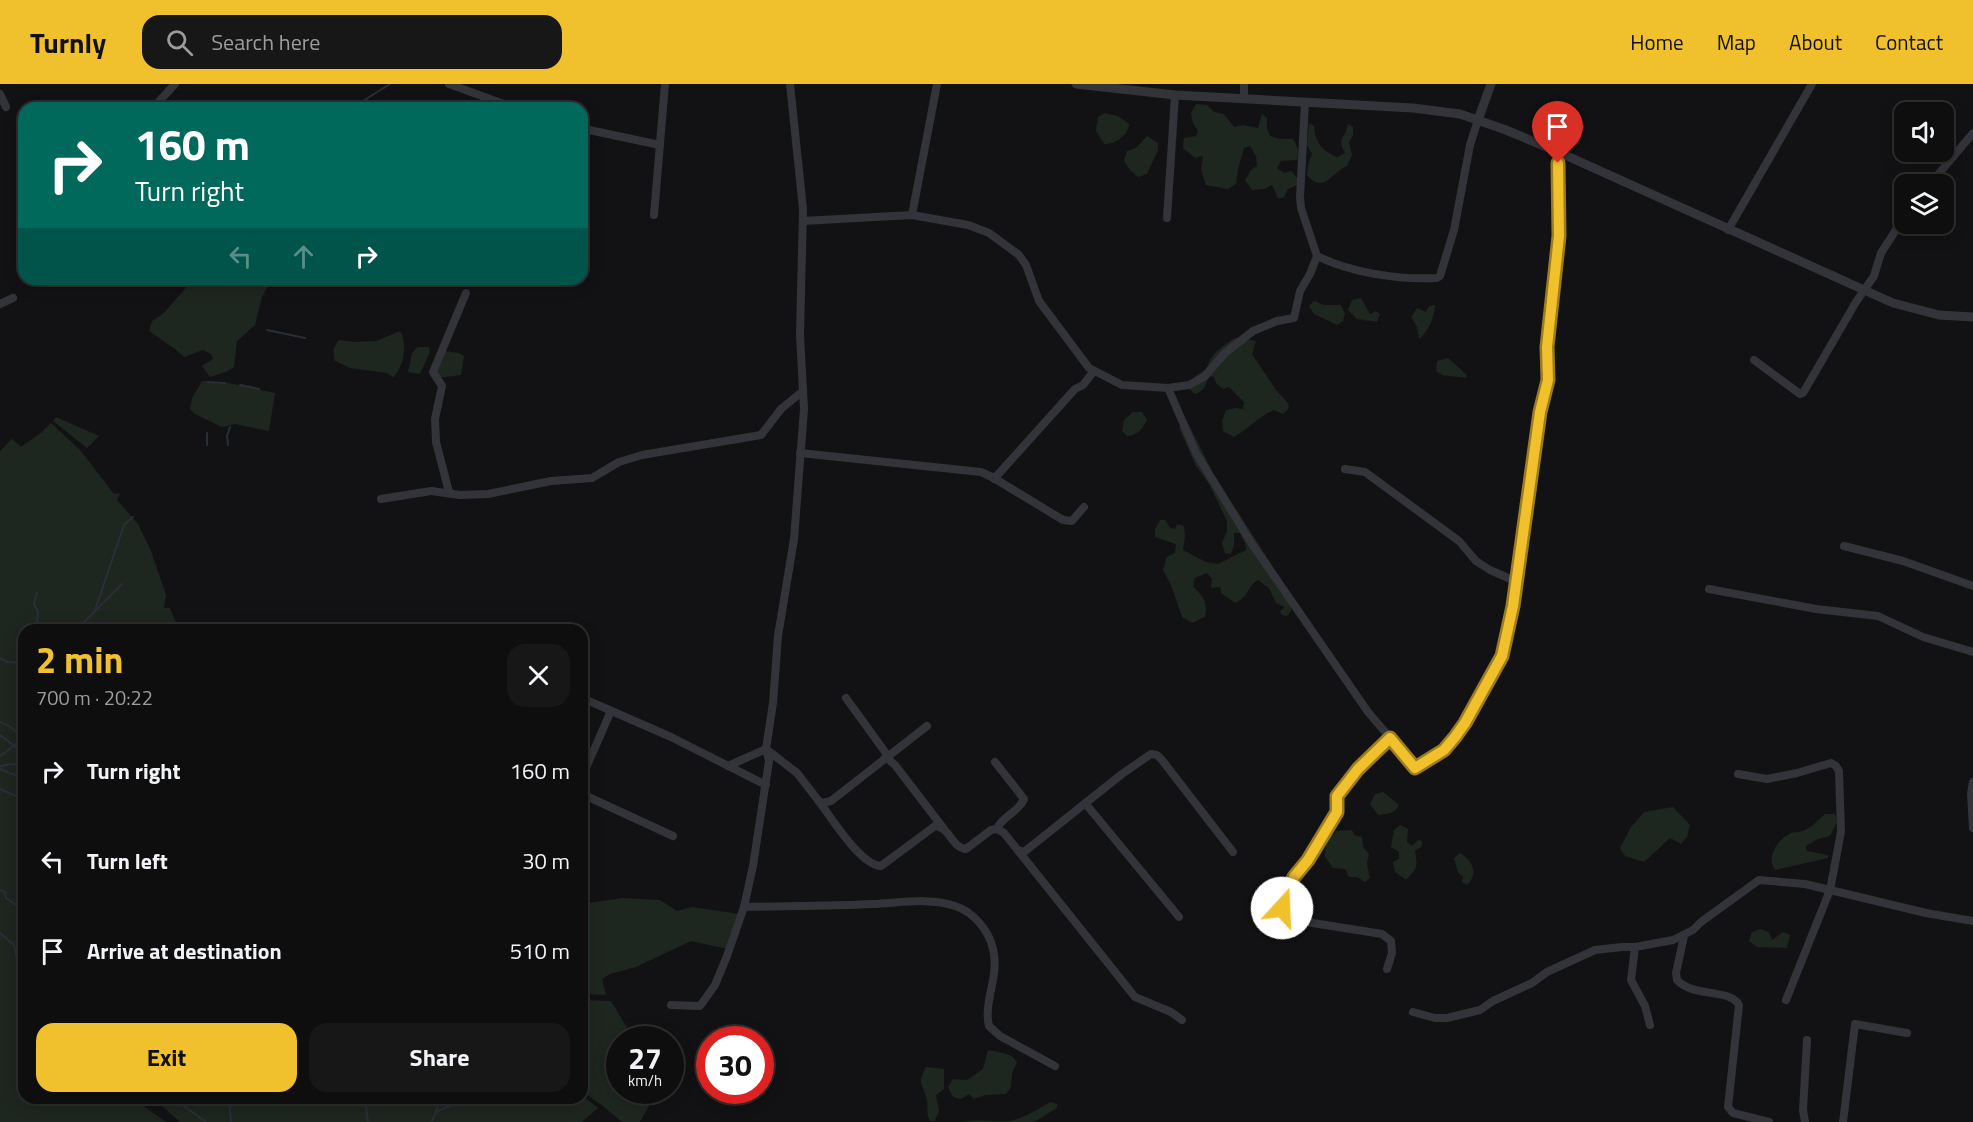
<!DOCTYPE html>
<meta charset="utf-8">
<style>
:root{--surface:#0e0e0f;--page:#171718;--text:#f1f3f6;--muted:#9b9c9e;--line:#2e2e2f;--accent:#f0c02d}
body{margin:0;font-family:"Titillium Web",sans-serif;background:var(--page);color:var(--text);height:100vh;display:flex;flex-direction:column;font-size:22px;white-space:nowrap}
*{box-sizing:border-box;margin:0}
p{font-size:20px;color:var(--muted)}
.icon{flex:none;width:33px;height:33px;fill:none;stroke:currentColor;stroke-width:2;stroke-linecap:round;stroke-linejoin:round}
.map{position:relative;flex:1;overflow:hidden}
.sheet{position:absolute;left:18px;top:540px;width:570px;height:480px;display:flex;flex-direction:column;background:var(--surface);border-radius:18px;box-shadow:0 3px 15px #0003,0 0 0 2px var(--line)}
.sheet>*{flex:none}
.banner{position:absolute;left:18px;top:18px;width:570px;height:183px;border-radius:18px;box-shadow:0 3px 15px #0003,0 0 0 2px var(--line);background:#00695c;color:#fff;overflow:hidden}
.buttons{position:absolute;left:1894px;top:18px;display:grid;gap:12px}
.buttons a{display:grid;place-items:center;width:60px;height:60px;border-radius:12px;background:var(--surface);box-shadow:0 3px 15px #0003,0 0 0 2px var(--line);font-size:30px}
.speed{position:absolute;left:606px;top:942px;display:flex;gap:12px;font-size:30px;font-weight:700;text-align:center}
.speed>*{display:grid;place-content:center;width:78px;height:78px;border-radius:50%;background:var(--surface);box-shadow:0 3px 15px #0003,0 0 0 2px var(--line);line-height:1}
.speed small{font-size:15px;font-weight:400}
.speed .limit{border:9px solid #d22;background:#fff;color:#111}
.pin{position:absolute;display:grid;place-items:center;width:51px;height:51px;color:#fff;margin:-62px -26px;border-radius:50% 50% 50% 0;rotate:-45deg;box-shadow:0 0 6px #0007}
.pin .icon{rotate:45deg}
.me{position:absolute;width:66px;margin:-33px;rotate:20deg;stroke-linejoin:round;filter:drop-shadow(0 0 4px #0008)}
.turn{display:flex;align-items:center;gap:21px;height:126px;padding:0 18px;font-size:27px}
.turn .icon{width:78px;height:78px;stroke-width:2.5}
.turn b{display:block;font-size:42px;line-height:51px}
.lanes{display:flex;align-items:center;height:57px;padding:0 18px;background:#0003;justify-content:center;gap:30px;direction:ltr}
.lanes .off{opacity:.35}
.round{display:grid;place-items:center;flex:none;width:63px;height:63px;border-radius:18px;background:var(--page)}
.head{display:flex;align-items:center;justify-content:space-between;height:102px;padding:0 18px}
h1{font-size:36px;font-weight:700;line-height:45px;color:var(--accent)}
.cta{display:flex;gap:12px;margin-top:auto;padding:12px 18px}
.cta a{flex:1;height:69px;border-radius:18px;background:var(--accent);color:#111;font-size:24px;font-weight:700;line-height:69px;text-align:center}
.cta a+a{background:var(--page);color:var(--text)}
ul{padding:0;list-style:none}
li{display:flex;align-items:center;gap:18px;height:90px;padding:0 18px}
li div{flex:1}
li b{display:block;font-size:22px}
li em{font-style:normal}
header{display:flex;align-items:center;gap:36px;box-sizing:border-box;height:84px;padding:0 30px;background:var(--accent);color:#111}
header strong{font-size:28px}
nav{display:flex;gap:33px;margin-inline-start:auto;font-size:21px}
.search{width:420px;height:54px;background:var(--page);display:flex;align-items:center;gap:15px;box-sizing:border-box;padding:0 21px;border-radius:18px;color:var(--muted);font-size:22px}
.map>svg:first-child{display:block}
.green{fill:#1e2620}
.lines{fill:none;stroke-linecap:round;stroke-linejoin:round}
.stream{stroke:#292f37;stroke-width:2}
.minor{stroke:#333439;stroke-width:8}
.tertiary{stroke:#333439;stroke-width:9}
.route-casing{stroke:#9c7d1d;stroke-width:15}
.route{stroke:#f0c02d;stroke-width:10}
</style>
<header>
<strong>Turnly</strong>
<div class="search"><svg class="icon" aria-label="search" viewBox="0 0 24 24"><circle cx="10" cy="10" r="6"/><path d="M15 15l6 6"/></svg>Search here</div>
<nav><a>Home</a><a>Map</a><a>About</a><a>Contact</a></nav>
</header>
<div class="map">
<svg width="1973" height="1038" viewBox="0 0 1973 1038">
<rect width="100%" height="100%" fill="#121214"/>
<g class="green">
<path d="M1196,20L1207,21L1214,28L1224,30L1234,43L1243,41L1258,44L1262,30L1267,34V44L1270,52L1280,55H1293C1298,63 1299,67 1297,76L1281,77L1277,84L1284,89L1291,87L1297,94V101L1288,105L1284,113L1278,115L1272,101L1264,105L1252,106L1245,96L1251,86L1257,82L1256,72L1250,62L1244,64L1238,85L1236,100L1228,105L1206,101L1201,86L1203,72L1195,74L1183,64L1184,54L1196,52L1198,47L1193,39L1191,29Z"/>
<path d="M1105,29L1118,32L1129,40C1128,52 1115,60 1104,60L1096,47L1098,33Z"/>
<path d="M1309,39L1314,42C1315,59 1322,66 1337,73L1345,69C1336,53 1346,54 1348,40L1353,43V51L1349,58L1352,71L1347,82C1332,88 1324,111 1307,91L1308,81L1312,70L1307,61Z"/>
<polygon points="1147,52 1158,59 1158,66 1147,90 1138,93 1130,86 1124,77 1127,67 1136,64"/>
<polygon points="213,195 272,195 262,213 255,241 237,257 234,283 226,288 210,293 202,282 213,275 211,270 203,266 184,273 175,265 149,247 152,237 164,229 188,201"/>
<polygon points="1361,214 1370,230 1376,227 1380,230 1377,238 1357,235 1348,226 1352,216"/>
<polygon points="1314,217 1324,221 1341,221 1345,230 1343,237 1337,241 1314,230 1309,222"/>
<path d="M1435,221C1435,232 1428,248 1419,255L1417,243L1411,233L1417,224L1426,228L1429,222Z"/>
<path d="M400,247C408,259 404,284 393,293L387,289L350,284L335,277C333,268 333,263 339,256L355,258L376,257Z"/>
<path d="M1235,254L1256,257L1252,270L1276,306L1288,319L1289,324L1283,330L1274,326C1259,332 1249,345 1234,353L1223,347L1222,337L1226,326L1235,324L1243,325L1244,318L1229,303L1223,305L1216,299L1214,293L1208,292C1206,301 1204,308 1194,310L1190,305L1195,292L1208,284C1208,271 1224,261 1235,254Z"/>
<polygon points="418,263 429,263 430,268 420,290 408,288 412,269"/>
<polygon points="444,267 459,269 464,272 461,291 437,294 434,289"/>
<polygon points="1448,274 1467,291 1466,294 1442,291 1436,287 1437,277"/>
<polygon points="202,297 229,299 275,309 269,347 235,340 222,343 195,330 190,325 192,314"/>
<path d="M1133,328H1142L1147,336C1142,346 1137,351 1127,352L1122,347L1124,336Z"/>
<polygon points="56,333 99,352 87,364 53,337"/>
<path d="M1183,334L1187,337L1214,391L1281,495L1291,515V527L1287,532L1282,531L1280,527L1285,523L1276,519L1269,504L1258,496C1246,504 1250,512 1235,519L1221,509L1220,503L1211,504L1212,495L1207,489L1195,494L1193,502C1203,513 1208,517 1205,533L1192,539L1182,533L1171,501L1163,486L1167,473L1175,469L1176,460L1155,453V445L1160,436H1165L1170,444L1175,445L1177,440L1184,442L1185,451L1183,466L1206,478L1218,480L1246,466L1245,459L1240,449H1234V462L1231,470L1225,469L1222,459L1227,447V437L1209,400L1196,382L1179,344Z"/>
<polygon points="51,339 80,366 114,410 120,409 117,416 138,440 151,467 166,511 164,524 170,524 179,546 24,546 24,1014 132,1014 166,1038 0,1038 0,367 12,355 21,363 42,348"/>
<path d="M1383,708L1399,721C1395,730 1387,730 1378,731L1370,720L1375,710Z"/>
<polygon points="1673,723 1690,741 1687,753 1681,760 1670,754 1644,778 1625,772 1620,764 1631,743 1644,728"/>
<path d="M1825,730H1835L1837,738L1830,752L1818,755L1806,762L1807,767L1828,771V774L1775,786C1766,773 1777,757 1789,750C1794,747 1801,749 1807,745C1814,741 1819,735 1825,730Z"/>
<path d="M1400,741L1408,745L1407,758L1412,762L1418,756L1422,757V762L1415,767C1418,783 1417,785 1406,796L1395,788L1393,778L1399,775V768L1391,763L1394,746Z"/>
<polygon points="1352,746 1354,751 1362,753 1363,763 1369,770 1367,780 1370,794 1365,798 1357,793 1349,793 1345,785 1333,784 1325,773 1326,757 1336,747"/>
<path d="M1460,769C1473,777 1479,790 1467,801L1462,798L1463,793L1458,788L1454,774Z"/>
<polygon points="623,814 660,816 677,827 692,823 739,830 728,865 691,857 636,883 610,890 602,895 606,911 582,910 582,820"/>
<polygon points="1760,845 1769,848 1772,856 1783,848 1790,851 1787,864 1757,863 1749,857 1752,848"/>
<polygon points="582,916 611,917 634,955 620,956 620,1006 657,1007 640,1038 622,1038 603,1022 582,1007"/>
<path d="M988,966C998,968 1012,969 1017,978L1012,989L1011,1003L1006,1010L985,1011L974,1015L969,1010L961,1015L953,1013L948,1003L953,995L967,996L983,985Z"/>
<path d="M926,983L944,985V1005L936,1011L939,1027L935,1037H930C926,1030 928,1024 927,1017C924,1000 916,1001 926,983Z"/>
<polygon points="582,1011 598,1024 582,1038 180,1038 153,1014 582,1014"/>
<path d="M1050,1018L1057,1020V1024L1034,1038H962C977,1034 990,1038 1005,1037C1020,1037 1037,1026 1050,1018Z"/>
</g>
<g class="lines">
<g class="stream">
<polyline points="352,24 390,0"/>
<polyline points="290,195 291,197 298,198"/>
<polyline points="282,198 284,195"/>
<polyline points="267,246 305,254"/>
<polyline points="207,298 225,299"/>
<polyline points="240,301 259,305"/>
<polyline points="207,361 207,349"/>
<polyline points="228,361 227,352 230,343"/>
<polyline points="37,509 34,520 38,528 37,537 45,546"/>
<polyline points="95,526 124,441 133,433"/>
<polyline points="76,546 122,500"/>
<polyline points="0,574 7,578 24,579"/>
<polyline points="0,638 9,642 23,653"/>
<polyline points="0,651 21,667"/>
<polyline points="0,672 24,654"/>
<polyline points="0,682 11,680 24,682"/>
<polyline points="0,685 24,695"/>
<polyline points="0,705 24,716"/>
<polyline points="0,806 5,808 6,814 18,822 24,823"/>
<polyline points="0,849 14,861 18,878 24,885"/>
<polyline points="173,1014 206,1038"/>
<polyline points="229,1014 231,1038"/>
<polyline points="365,1014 368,1038"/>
<polyline points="436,1028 452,1021 461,1014"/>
<polyline points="432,1038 438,1022 447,1014"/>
</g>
<g class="minor">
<polyline points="449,0 515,24"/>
<polyline points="0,10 6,23"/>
<polyline points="1244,14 1244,0"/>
<polyline points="153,24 175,0"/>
<polyline points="582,48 589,46 660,61"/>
<polyline points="1930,100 1973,49"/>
<polyline points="654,131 665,0"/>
<polyline points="912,131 937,0"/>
<polyline points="1167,134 1175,11"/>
<polyline points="803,137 912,131 968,141 989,149 1019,171 1026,181 1039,217 1089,284 1122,301 1168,304 1189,301 1204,293 1225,269 1253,247 1277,237 1294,234 1300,207 1310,190 1317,172 1301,124 1300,113 1305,18"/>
<polyline points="1728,146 1812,0"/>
<path d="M1317,172C1351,189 1399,196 1437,194L1440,192L1454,146L1470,61L1478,36"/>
<polyline points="0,220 13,214"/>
<polyline points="1754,276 1800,310 1803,309 1856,218 1874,192 1881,169 1905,132"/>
<polyline points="1168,304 1196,369 1252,460 1368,628 1416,684 1444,666 1465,639 1502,572 1513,522 1540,328 1548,296 1547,263 1559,152 1558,79 1556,67"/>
<polyline points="800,369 981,388 992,393 1063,436 1072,437 1084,423"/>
<polyline points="1345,385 1365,388 1459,457 1476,477 1490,486 1515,497"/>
<polyline points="994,395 1075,305 1083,301 1094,287"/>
<polyline points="449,408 436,358 435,335 442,302 433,288 466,209"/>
<polyline points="381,415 431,407 460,411 488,410 551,397 592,394 619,378 642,371 755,352 761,351 781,325 803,307"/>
<polyline points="1844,462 1903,477 1973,502"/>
<polyline points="1709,505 1816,525 1878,532 1923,553 1973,568"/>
<polyline points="582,614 671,653 766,701"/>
<polyline points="846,614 888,672"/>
<polyline points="884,675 888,675 895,681 944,745"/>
<path d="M995,678L1024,715C1019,728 1002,732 997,745"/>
<polyline points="728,682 766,665 797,689 818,716 822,719 831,717 927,642"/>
<polyline points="1738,690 1767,695 1797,689 1831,679 1836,682 1839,687 1841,748 1830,806 1786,916"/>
<polyline points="582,693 611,627"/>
<polyline points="1973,698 1971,710 1973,744"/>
<polyline points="582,710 673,752"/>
<path d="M818,716C831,733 860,781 881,782L935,742C951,744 951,763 966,765L991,746L997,745L1004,749L1135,913L1171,928L1182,936"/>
<polyline points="1085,719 1179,833"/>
<polyline points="1018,766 1024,768 1122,690 1151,670 1157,671 1162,676 1233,768"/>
<path d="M744,823C787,822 830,822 873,820C899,819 930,813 955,822C974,828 989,847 993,865C1000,892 983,917 989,942L1000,952L1055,982"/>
<path d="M1684,852L1676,889L1677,896C1694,914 1730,904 1739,921L1728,1023L1733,1029L1769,1038"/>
<polyline points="1635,863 1631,896 1645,922 1650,941"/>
<polyline points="1387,885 1392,869 1391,857 1382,850 1294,836 1286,831 1282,824 1294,793 1308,775 1337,728 1337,712 1358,685 1390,654"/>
<polyline points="671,921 700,922 715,901 727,872 744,823 753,782 769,677 766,665 773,619 778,552 794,455 804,325 800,251 803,125 790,0"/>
<polyline points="1413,928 1435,934 1447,934 1480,926 1493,917 1532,899 1547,888 1595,866 1622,863 1635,863 1673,856 1693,846 1701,838 1759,796 1805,800 1926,829 1973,837"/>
<polyline points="1805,1038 1803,1026 1807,956"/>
<polyline points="1843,1038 1855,940 1907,949"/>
</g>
<g class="tertiary">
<polyline points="1076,0 1175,11 1413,24 1460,30 1506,46 1556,67 1893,219 1939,231 1973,233"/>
<polyline points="1478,36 1491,0"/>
</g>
</g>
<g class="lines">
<g class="route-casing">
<polyline id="route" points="1282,824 1294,793 1308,776 1337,728 1337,712 1358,685 1390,654 1415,684 1444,666 1455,653 1465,639 1502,572 1513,522 1540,328 1548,296 1547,263 1559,152 1558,79"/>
</g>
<use href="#route" class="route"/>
</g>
</svg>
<div class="buttons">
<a><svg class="icon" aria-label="sound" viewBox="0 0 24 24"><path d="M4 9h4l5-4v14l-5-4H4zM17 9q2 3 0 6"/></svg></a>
<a><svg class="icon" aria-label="layers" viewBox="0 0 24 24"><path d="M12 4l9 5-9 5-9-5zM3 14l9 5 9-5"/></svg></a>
</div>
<div class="speed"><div>27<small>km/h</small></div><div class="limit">30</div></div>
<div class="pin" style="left:1558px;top:79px;background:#d93025"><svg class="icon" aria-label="arrive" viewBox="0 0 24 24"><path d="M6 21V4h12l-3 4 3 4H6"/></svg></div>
<svg class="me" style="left:1282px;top:824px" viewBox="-20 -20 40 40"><circle r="19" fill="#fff"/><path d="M0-13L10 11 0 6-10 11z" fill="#f0c02d"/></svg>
<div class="banner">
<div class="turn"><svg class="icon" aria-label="right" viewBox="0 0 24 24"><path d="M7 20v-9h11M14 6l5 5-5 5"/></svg><div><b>160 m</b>Turn right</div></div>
<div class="lanes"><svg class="icon off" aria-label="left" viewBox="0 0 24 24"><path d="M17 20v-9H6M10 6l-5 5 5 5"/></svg><svg class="icon off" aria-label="ahead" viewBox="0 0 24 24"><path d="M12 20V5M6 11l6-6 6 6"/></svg><svg class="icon" aria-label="right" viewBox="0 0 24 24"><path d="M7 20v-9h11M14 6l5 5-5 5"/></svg></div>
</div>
<section class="sheet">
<div class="head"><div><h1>2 min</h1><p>700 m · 20:22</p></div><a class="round"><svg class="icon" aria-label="close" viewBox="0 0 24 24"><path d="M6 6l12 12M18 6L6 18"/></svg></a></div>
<ul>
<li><svg class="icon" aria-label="right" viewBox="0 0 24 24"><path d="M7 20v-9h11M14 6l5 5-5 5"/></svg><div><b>Turn right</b></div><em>160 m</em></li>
<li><svg class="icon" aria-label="left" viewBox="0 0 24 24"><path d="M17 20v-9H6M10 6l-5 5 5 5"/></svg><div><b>Turn left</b></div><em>30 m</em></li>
<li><svg class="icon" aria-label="arrive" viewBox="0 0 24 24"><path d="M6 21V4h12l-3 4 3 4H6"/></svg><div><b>Arrive at destination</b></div><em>510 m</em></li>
</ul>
<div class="cta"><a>Exit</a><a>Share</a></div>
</section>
</div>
